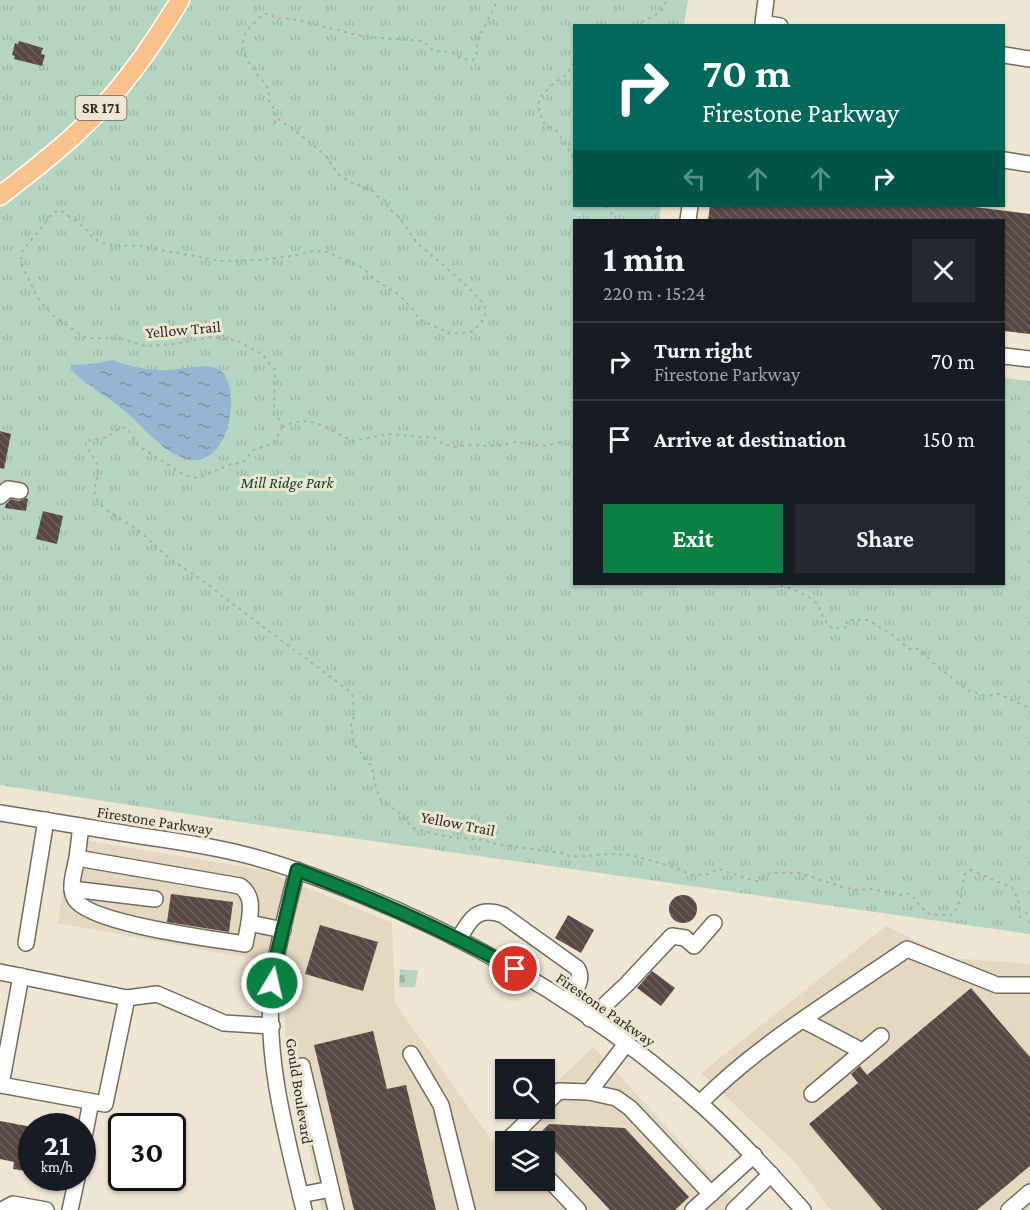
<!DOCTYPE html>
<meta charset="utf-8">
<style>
:root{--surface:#171b24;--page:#242831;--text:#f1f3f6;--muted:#9ea1a6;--line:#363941;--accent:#0b8043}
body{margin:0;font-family:"Crimson Pro",serif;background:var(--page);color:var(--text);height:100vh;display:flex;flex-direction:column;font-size:22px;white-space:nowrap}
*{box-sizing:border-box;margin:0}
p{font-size:20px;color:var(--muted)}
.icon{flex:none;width:33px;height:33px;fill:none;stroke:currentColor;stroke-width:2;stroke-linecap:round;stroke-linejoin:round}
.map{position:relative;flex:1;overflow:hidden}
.sheet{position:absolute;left:573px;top:219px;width:432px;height:366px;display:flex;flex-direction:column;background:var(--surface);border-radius:0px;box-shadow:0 2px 4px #0004}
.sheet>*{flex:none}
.banner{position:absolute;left:573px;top:24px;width:432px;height:183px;border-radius:0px;box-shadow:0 2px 4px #0004;background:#00695c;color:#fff;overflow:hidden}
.buttons{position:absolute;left:495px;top:1059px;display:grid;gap:12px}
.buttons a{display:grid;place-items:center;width:60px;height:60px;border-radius:0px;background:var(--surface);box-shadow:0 2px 4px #0004;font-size:30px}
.speed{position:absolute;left:18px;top:1113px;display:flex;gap:12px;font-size:30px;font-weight:700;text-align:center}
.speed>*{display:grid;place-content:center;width:78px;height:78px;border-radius:50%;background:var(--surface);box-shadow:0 2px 4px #0004;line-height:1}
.speed small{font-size:15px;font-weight:400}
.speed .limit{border:3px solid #111;border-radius:9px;background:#fff;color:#111}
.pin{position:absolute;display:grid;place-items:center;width:51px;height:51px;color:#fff;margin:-26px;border:3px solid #fff;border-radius:50%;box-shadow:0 2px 6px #0007}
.me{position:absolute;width:66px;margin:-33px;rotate:9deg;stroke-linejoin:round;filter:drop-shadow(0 0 4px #0008)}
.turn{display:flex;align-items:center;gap:21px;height:126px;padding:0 30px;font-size:27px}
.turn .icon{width:78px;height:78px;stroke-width:2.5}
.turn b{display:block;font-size:42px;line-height:51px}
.lanes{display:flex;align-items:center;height:57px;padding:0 30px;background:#0003;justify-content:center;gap:30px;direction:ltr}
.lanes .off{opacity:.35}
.round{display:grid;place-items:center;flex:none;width:63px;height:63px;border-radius:0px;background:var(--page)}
.summary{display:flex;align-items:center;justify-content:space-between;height:102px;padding:0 30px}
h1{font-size:36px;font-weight:700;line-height:45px}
.primary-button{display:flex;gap:12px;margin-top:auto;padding:12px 30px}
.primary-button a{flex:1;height:69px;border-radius:0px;background:var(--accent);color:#fff;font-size:24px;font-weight:700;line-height:69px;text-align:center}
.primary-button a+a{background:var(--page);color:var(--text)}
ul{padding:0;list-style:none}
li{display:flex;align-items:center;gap:18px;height:78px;padding:0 30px;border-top:2px solid var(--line)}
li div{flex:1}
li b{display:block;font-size:22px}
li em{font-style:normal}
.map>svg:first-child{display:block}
.built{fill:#e4d8c0;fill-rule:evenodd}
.cemetery{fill:url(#cemetery-stones)}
.park{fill:url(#park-tufts)}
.water{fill:url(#water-ripples)}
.building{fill:url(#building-back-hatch)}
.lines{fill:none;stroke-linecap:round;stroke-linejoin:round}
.minor-casing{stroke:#736b5b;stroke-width:18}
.major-casing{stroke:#fff;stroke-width:21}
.path{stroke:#b3ac9e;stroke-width:2;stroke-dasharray:3 4.5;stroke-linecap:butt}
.minor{stroke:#fff;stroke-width:15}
.major{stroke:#f9c18b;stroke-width:18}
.route-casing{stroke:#07532c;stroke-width:15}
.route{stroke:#0b8043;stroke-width:10}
.labels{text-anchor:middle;stroke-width:6;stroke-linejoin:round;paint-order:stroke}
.shield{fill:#eee5d3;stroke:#686358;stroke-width:1.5}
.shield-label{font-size:15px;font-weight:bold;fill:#2e2b24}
.street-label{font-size:16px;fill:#2e2b24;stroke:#eee5d3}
.park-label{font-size:16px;font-style:italic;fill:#01482a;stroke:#eee5d3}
</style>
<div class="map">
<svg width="1030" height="1210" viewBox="0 0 1030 1210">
<defs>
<pattern id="cemetery-stones" width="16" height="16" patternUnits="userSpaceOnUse" patternTransform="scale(1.5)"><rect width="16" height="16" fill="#b6d5c1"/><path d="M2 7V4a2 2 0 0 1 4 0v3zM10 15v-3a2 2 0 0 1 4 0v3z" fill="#9db7a6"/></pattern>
<pattern id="park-tufts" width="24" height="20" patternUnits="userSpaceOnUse" patternTransform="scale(1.5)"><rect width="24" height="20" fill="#b6d5c1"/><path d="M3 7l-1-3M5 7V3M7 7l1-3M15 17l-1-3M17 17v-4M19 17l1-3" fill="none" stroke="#9db7a6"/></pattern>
<pattern id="water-ripples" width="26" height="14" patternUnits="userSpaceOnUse" patternTransform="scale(1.5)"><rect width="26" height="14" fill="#97b5d2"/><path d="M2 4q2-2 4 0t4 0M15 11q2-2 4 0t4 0" fill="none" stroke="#7c93aa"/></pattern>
<pattern id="building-back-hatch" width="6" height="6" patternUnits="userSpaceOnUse" patternTransform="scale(1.5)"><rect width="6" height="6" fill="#594745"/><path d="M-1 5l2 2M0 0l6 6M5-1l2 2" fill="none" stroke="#6e5f5d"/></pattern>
</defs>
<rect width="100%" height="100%" fill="#eee5d3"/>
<g class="built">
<path d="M70,838L264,870L392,923L395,1003L492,1141L528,1109L544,1108L545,1093L593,1047L743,1210H322L285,1035L286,965L58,923ZM506,1142H544V1180H506Z"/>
<polygon points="886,926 951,958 1030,964 1030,1207 1027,1210 831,1210 795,1162 701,1073"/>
</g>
<polygon class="cemetery" points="400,969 418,971 415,987 399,987"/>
<polygon class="park" points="0,0 688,0 684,25 574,26 574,206 661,206 659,220 574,220 574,584 1004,584 1004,378 1030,381 1030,934 253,824 0,785"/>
<path class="water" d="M112,360C128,366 148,371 166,370C182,370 200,363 216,368C245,379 231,471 187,459C163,453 144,427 126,412C108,397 88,386 71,370V365L93,364Z"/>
<g class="building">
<polygon points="19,41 43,48 41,54 45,55 42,66 14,59 15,56 12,55 15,43 18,44"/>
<polygon points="710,206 967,206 1030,214 1030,334 1004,331 1004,220 708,220"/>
<polygon points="0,431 11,434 4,469 0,468"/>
<polygon points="26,498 28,499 26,511 5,508 6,504 11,499 19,501"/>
<polygon points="43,511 63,516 57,544 36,539"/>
<polygon points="171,894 233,902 229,932 167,922"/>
<circle cx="683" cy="909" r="14"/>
<polygon points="568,915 594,930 581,953 555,938"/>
<polygon points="320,925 378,942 363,991 305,974"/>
<polygon points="652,971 675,988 661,1006 637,988"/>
<polygon points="971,988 1030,1057 1030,1166 977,1210 882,1210 809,1124 858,1083 851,1074 860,1066 867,1075"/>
<polygon points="373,1031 387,1089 406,1085 436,1210 354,1210 314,1045"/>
<polygon points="0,1121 32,1127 32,1172 13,1169 14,1162 0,1159"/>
<polygon points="549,1124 625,1128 689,1197 675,1210 610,1210 539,1134"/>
</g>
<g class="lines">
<g class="minor-casing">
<g id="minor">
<polyline points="766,0 763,23 780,26"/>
<polyline points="1004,55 1030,59"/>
<polyline points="1004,160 1030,164"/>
<polyline points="688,220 690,206"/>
<polyline points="1004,356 1030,359"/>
<polyline points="0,496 8,489 20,491"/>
<path d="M0,813C47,821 94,828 141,836C176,841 212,846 246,855C285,865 322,879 359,894C485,945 603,1016 704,1107C739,1139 771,1174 803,1210"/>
<path d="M81,826L77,858L240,886C253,895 251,908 249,923L283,930"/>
<path d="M77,858C75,870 68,887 75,899C90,924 214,939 245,944L249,923"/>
<path d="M297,870C288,907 277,945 272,983C264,1056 287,1139 304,1210"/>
<polyline points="72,889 155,899"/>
<path d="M459,939C470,918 478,906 503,915L577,968C585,981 574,991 566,1001"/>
<polyline points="26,943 46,820"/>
<polyline points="0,972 127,998 157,994 224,1023 272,1026"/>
<polyline points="21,976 1,1085 105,1104 127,998"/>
<polyline points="590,1019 627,984 672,936 685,938 694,946 714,923"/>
<polyline points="803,1020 862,1051"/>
<polyline points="411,1054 441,1105 467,1210"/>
<polyline points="302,1066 336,1210"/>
<polyline points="589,1092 616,1098 630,1108 711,1194"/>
<polyline points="812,1094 881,1036"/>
<path d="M700,1103C761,1042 836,998 907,949L997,985H1030"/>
<polyline points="544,1105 559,1091 589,1092 626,1044"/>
<polyline points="515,1142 511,1137 541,1108"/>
<polyline points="82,1147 91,1102"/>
<polyline points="544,1174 578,1210"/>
<polyline points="300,1195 331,1189"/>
<polyline points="2,1210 13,1204 46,1210"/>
<polyline points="70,1210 77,1178"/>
<polyline points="693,1210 754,1155"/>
<polyline points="734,1210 771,1174"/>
<polyline points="1009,1210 1030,1192"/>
</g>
</g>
<g class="major-casing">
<path id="major" d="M0,196C29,173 59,151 85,125C123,89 153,45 180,0"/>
</g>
<g class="path">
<path d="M635,26C646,18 664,16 666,0"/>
<polyline points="574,63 564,77 555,82 540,97 538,106 543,123 558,132 574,159"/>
<polyline points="606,206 617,220"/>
<path d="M282,427L280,420L274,415L275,370L262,354L236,340L212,337L174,344L145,346L119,338H86L56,318L39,300L21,264V253L53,213L60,210L85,228L94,239L109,245L139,246L221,261L261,260L297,255L313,251L327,252L363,268L377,281L399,295L412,308L419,319L429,324L452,334L471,332L481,323L485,316L486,310L483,303L465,284L417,243L399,217L387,207L388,204L386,201L379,198L373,191L350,182L338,174L325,155L291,127L278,119L275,123V110L269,101V90C257,71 231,51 249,28C255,22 260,16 268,13L276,18L292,19L366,37L423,41L433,51L452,52L462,59L473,60L477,55V41L498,0"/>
<path d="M282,427L274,443L254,450L242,463L231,464L198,478L186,476L142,448L136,443L128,429L122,427L107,437L85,441C87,452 98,458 98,470C98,482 90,491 99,502C106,512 118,517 129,524C143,533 155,546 168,557C184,570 202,578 218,593L348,690L352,694L353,700L354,717L351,726L353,743L372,767L376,789L381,800L402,815L412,828L449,837L485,840L490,843L561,853L571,857L611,854L631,855L677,868L691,875L708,874L719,869L754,881H760L770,873H800L839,886L856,890L871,889L901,895L909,894L917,900L919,906L931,915C939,913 947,917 954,914L961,897L964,875L971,870L1012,888L1018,899L1020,917L1030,911"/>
<path d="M282,427C310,412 328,430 353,441L388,434L435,438L443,444L455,447L467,445L497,446L516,442L543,446L561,442L574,447"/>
<path d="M773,584C785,587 811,593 818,606C823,616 824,622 833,629L848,627L846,621L847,620H867L873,623L894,636L909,649H920L932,662L967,690L986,696L1000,694L1030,709"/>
</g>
<use href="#minor" class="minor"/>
<use href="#major" class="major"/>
</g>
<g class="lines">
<g class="route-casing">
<path id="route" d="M272,983L277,954L297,870C372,898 444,930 515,969"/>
</g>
<use href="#route" class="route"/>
</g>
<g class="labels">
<rect class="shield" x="75.5" y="96" width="51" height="24" rx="4.5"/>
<g class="shield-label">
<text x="101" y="113">SR 171</text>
</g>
<g class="street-label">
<text transform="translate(183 329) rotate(-5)" y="6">Yellow Trail</text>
<text transform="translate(155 820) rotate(9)" y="6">Firestone Parkway</text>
<text transform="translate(458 823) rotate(11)" y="6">Yellow Trail</text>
<text transform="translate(606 1009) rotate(35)" y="6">Firestone Parkway</text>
<text transform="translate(300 1091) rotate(81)" y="6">Gould Boulevard</text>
</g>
<g class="park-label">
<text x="287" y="488">Mill Ridge Park</text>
</g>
</g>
</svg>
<div class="buttons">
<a><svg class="icon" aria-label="search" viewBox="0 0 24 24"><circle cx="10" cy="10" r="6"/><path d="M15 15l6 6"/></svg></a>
<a><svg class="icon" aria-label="layers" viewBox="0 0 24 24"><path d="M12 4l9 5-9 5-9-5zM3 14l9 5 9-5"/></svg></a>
</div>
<div class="speed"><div>21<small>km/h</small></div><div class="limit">30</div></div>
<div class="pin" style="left:515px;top:969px;background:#d93025"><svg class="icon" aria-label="arrive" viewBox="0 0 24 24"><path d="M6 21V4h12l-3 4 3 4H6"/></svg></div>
<svg class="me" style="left:272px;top:983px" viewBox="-20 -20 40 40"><circle r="17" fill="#0b8043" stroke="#fff" stroke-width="3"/><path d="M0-11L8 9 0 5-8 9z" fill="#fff"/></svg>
<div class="banner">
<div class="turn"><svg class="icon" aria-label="right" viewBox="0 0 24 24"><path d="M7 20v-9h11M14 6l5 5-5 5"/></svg><div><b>70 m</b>Firestone Parkway</div></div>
<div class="lanes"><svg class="icon off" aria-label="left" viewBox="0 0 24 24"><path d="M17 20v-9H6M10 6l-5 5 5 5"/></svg><svg class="icon off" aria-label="ahead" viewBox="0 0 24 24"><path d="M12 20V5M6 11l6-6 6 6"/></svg><svg class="icon off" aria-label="ahead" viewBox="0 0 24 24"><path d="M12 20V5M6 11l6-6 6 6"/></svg><svg class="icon" aria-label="right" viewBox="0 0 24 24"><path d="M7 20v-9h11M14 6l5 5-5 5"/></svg></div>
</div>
<section class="sheet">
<div class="summary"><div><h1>1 min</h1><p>220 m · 15:24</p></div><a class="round"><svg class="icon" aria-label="close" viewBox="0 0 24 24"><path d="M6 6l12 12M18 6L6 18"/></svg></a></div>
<ul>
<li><svg class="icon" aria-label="right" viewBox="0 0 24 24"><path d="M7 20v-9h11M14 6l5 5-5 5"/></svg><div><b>Turn right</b><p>Firestone Parkway</p></div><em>70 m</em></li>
<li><svg class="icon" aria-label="arrive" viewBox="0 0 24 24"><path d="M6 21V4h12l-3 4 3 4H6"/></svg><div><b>Arrive at destination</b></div><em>150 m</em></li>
</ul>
<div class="primary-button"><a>Exit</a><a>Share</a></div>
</section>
</div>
